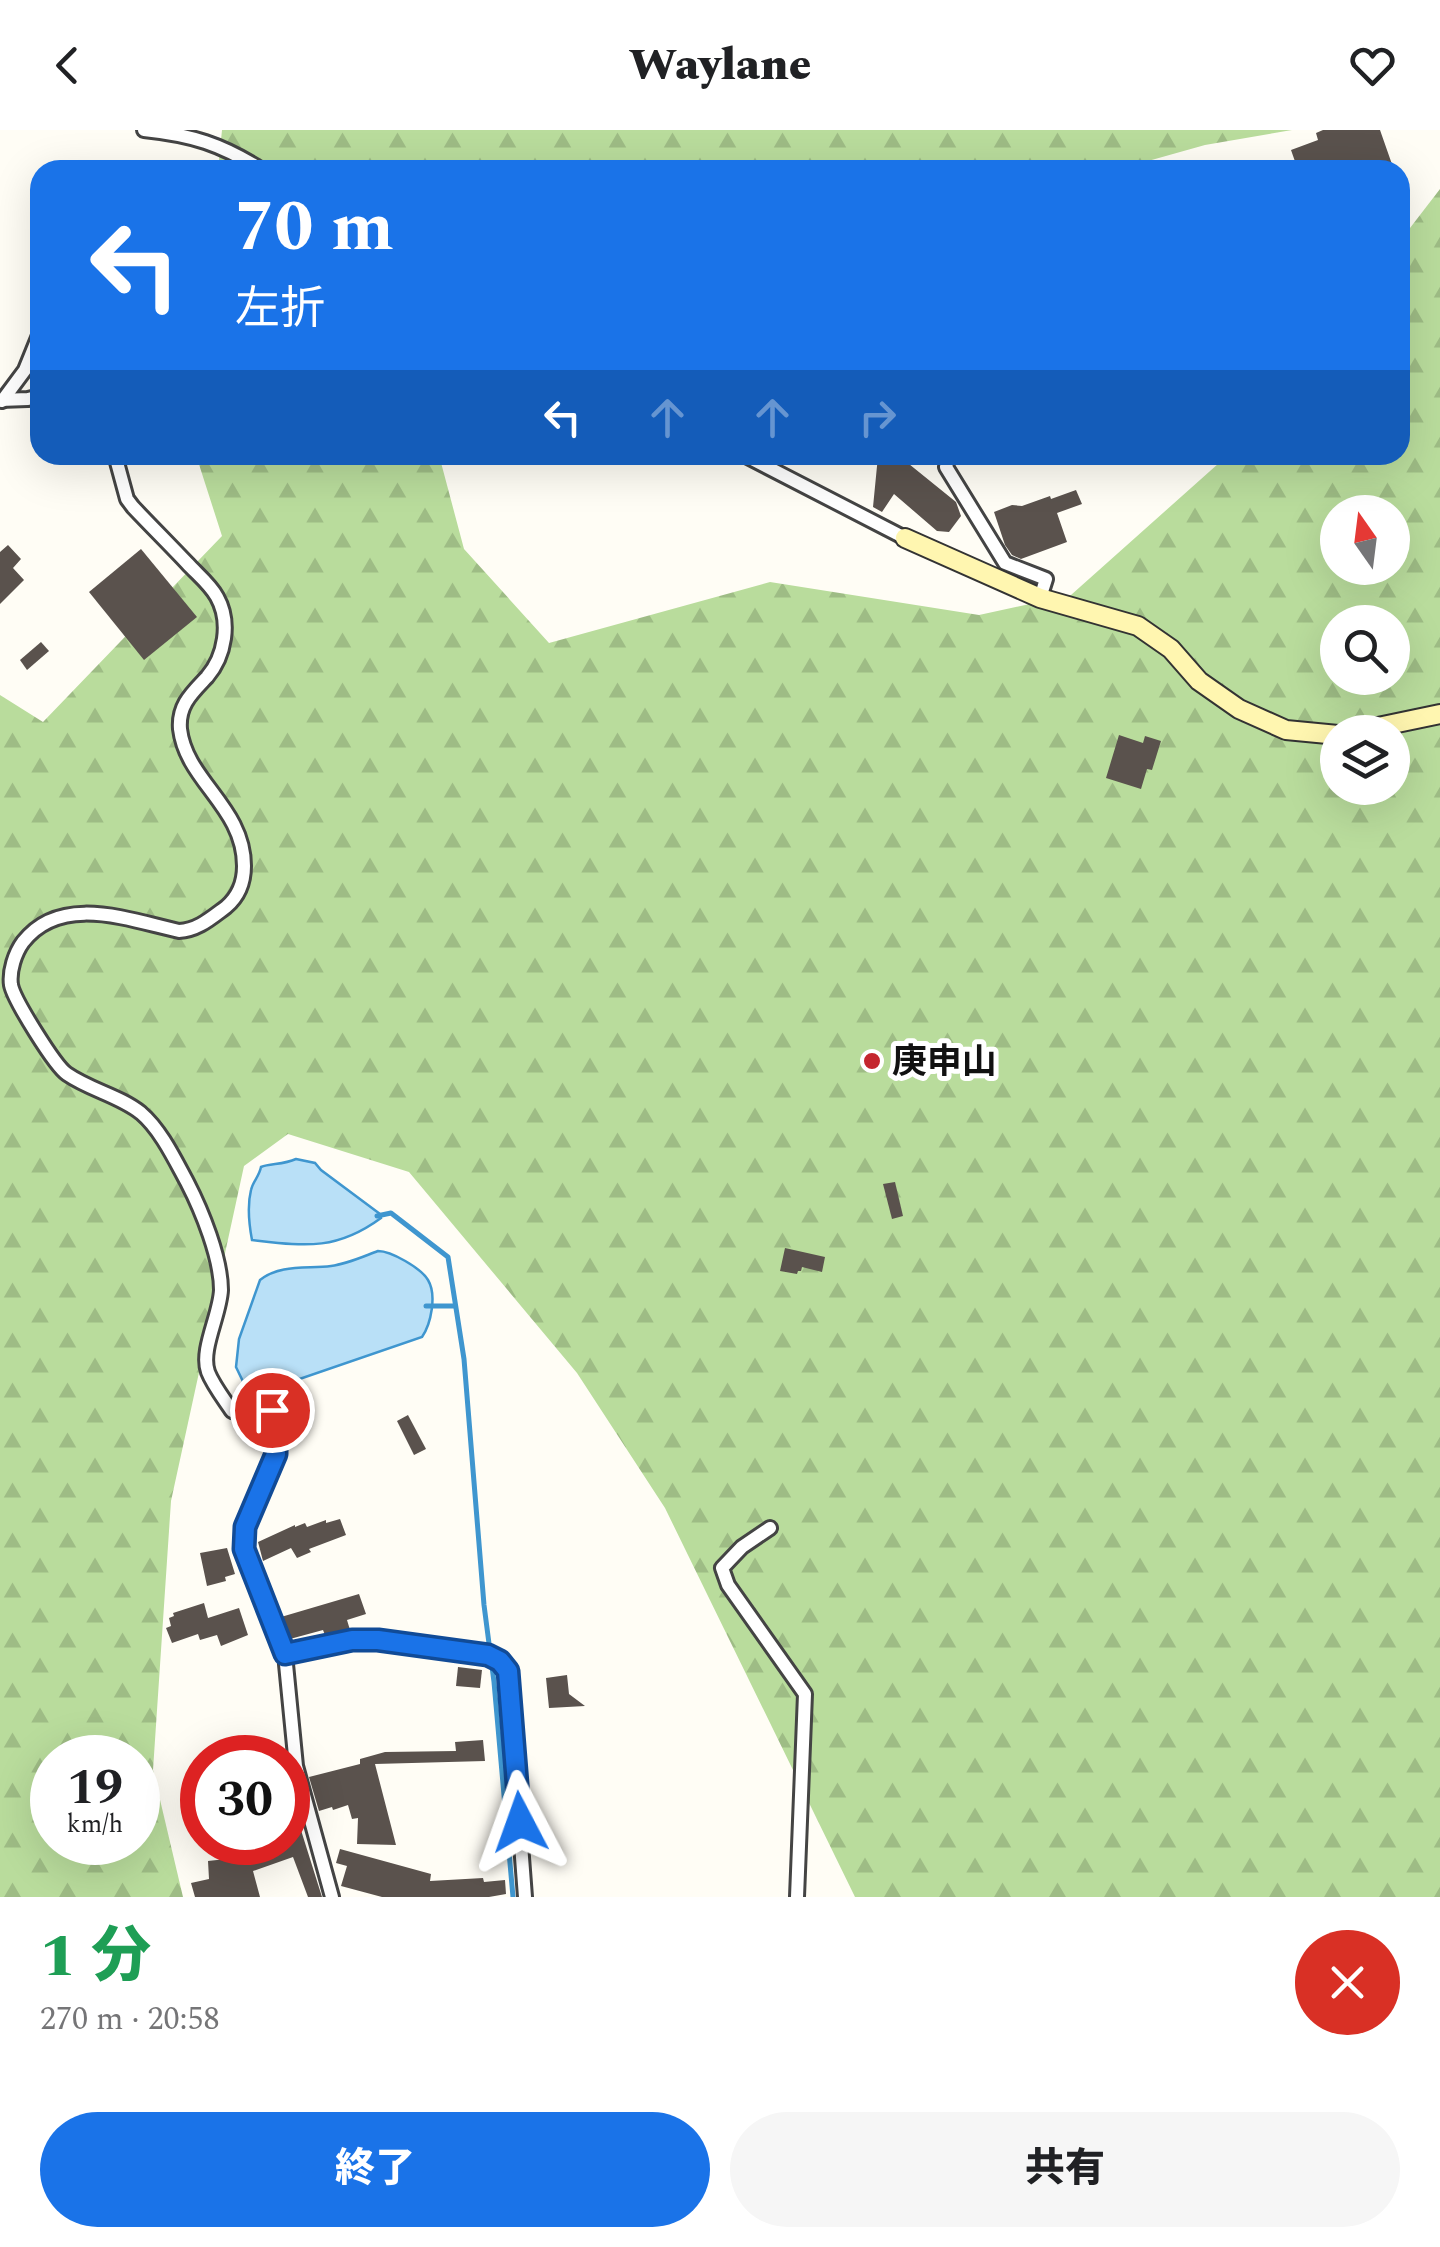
<!DOCTYPE html>
<html lang="ja">
<meta charset="utf-8">
<style>
:root{--surface:#fff;--page:#f6f6f6;--text:#202124;--muted:#757577;--accent:#1a73e8}
body{margin:0;font-family:Spectral,"Noto Sans JP",serif;background:var(--page);color:var(--text);height:100vh;display:flex;flex-direction:column;font-size:38px;white-space:nowrap}
*{box-sizing:border-box;margin:0}
p{font-size:32px;color:var(--muted)}
.icon{flex:none;width:55px;height:55px;fill:none;stroke:currentColor;stroke-width:2;stroke-linecap:round;stroke-linejoin:round}
.map{position:relative;height:1767px;overflow:hidden}
.drawer{display:flex;flex-direction:column;background:var(--surface);flex:1}
.drawer>*{flex:none}
.banner{position:absolute;left:30px;top:30px;width:1380px;height:305px;border-radius:30px;box-shadow:0 10px 40px #0002;background:#1a73e8;color:#fff;overflow:hidden}
.needle{width:65px;rotate:346deg}
.controls{position:absolute;left:1320px;top:365px;display:grid;gap:20px}
.controls a{display:grid;place-items:center;width:90px;height:90px;border-radius:50%;background:var(--surface);box-shadow:0 10px 40px #0002;font-size:50px}
.speed{position:absolute;left:30px;top:1605px;display:flex;gap:20px;font-size:50px;font-weight:700;text-align:center}
.speed>*{display:grid;place-content:center;width:130px;height:130px;border-radius:50%;background:var(--surface);box-shadow:0 10px 40px #0002;line-height:1}
.speed small{font-size:25px;font-weight:400}
.speed .limit{border:15px solid #d22;background:#fff;color:#111}
.pin{position:absolute;display:grid;place-items:center;width:85px;height:85px;color:#fff;margin:-42px;border:5px solid #fff;border-radius:50%;box-shadow:0 2px 10px #0007}
.me{position:absolute;width:110px;margin:-55px;rotate:356deg;stroke-linejoin:round;filter:drop-shadow(0 0 8px #0008)}
.turn{display:flex;align-items:center;gap:35px;height:210px;padding:0 40px;font-size:45px}
.turn .icon{width:130px;height:130px;stroke-width:2.5}
.turn b{display:block;font-size:70px;line-height:85px}
.lanes{display:flex;align-items:center;height:95px;padding:0 40px;background:#0003;justify-content:center;gap:50px;direction:ltr}
.lanes .off{opacity:.35}
.round{display:grid;place-items:center;flex:none;width:105px;height:105px;border-radius:52px;background:var(--page)}
.summary{display:flex;align-items:center;justify-content:space-between;height:170px;padding:0 40px}
h1{font-size:60px;font-weight:800;line-height:75px;color:#1e9e55}
.action{display:flex;gap:20px;margin-top:auto;padding:20px 40px}
.action a{flex:1;height:115px;border-radius:60px;background:var(--accent);color:#fff;font-size:40px;font-weight:800;line-height:115px;text-align:center}
.action a+a{background:var(--page);color:var(--text)}
header{display:flex;justify-content:space-between;align-items:center;height:130px;padding:0 40px;background:var(--surface);font-size:45px;font-weight:800}
.map>svg:first-child{display:block}
.forest{fill:url(#forest-firs);fill-rule:evenodd}
.water{fill:#b9e0f7;stroke:#3f96cf;stroke-width:2.5}
.lines{fill:none;stroke-linecap:round;stroke-linejoin:round}
.stream{stroke:#3f96cf;stroke-width:5}
.building{fill:#5a524d}
.street-casing{stroke:#444;stroke-width:18}
.secondary-casing{stroke:#333;stroke-width:22}
.street{stroke:#fff;stroke-width:12}
.secondary{stroke:#fff6b0;stroke-width:18}
.route-casing{stroke:#114b97;stroke-width:25}
.route{stroke:#1a73e8;stroke-width:18}
.poi-dot{fill:#c4262e;stroke:#fff;stroke-width:4}
.labels{text-anchor:middle;stroke-width:10;stroke-linejoin:round;paint-order:stroke}
.poi-label{font-size:35px;font-weight:bold;fill:#111;stroke:#fff;text-anchor:start}
</style>
<header><svg class="icon" aria-label="back" viewBox="0 0 24 24"><path d="M15 5l-7 7 7 7"/></svg>Waylane<svg class="icon" aria-label="heart" viewBox="0 0 24 24"><path d="M12 20l-8-8c-3-5 5-10 8-4 3-6 11-1 8 4z"/></svg></header>
<div class="map">
<svg width="1440" height="1767" viewBox="0 0 1440 1767">
<defs>
<pattern id="forest-firs" width="22" height="20" patternUnits="userSpaceOnUse" patternTransform="scale(2.5)"><rect width="22" height="20" fill="#b9dc9c"/><path d="M5 1l3.5 6h-7zM16 11l3.5 6h-7z" fill="#9ebc85"/></pattern>
</defs>
<rect width="100%" height="100%" fill="#fffdf5"/>
<g class="forest">
<polygon points="222,0 1292,0 1205,15 1116,40 218,40"/>
<path d="M1440,59V1767H855L665,1378L577,1243L409,1042L288,1004L244,1036L171,1371L153,1640L183,1767H0V565L43,592L222,406L196,325H439L464,419L549,513L770,452L979,485L1071,465L1228,325H1400V111ZM1338,382H1392V438H1338ZM1338,492H1392V548H1338ZM1338,602H1392V658H1338ZM52,1628H138V1712H52Z"/>
</g>
<g class="water">
<path d="M296,1029L315,1033L321,1040L380,1084L381,1088C336,1121 305,1116 252,1110C249,1094 247,1076 251,1060C253,1051 259,1047 261,1037C270,1033 283,1035 296,1029Z"/>
<path d="M378,1121C391,1121 421,1138 428,1150C437,1165 431,1194 422,1207L250,1266L236,1237L239,1209L260,1150C280,1134 307,1139 331,1136C347,1134 362,1127 378,1121Z"/>
</g>
<g class="lines">
<g class="stream">
<polyline points="377,1086 391,1083 448,1127 464,1229 484,1475 494,1552 513,1767"/>
<polyline points="426,1176 455,1176"/>
</g>
</g>
<g class="building">
<polygon points="1323,0 1380,0 1394,40 1298,40 1291,20 1318,10 1316,3"/>
<polygon points="878,326 908,330 909,334 956,372 961,386 949,402 937,401 894,364 882,382 873,377"/>
<polygon points="1076,360 1082,374 1057,383 1067,412 1021,429 1012,425 1005,415 994,382 1012,375 1022,376 1050,366 1051,369"/>
<polygon points="8,415 21,429 13,438 24,450 0,474 0,422"/>
<polygon points="141,419 197,487 144,530 89,462"/>
<polygon points="41,512 49,521 27,540 20,530"/>
<polygon points="1119,605 1143,613 1145,606 1161,611 1152,640 1147,639 1141,659 1106,648"/>
<polygon points="895,1052 903,1086 892,1089 883,1054"/>
<polygon points="785,1118 825,1127 822,1142 802,1137 801,1141 798,1141 797,1144 780,1141"/>
<polygon points="408,1285 426,1319 414,1325 397,1291"/>
<polygon points="340,1389 346,1405 309,1419 311,1422 297,1428 291,1418 263,1431 258,1412 295,1395 295,1397 305,1393 307,1397 326,1390 326,1393"/>
<polygon points="227,1418 235,1444 225,1447 226,1451 207,1456 200,1423"/>
<polygon points="359,1464 366,1484 347,1490 350,1500 325,1505 323,1500 290,1509 281,1487"/>
<polygon points="204,1473 208,1488 239,1478 248,1505 221,1516 217,1505 200,1510 198,1504 172,1513 166,1498 171,1496 169,1488 174,1486 173,1483"/>
<polygon points="458,1537 482,1540 480,1558 456,1556"/>
<polygon points="567,1545 569,1564 585,1576 549,1578 546,1548"/>
<polygon points="483,1610 485,1631 375,1634 396,1715 357,1714 358,1688 352,1689 348,1675 333,1680 332,1677 319,1681 309,1647 360,1634 360,1629 385,1622 456,1621 455,1612"/>
<polygon points="300,1697 322,1767 308,1767 293,1727 253,1741 260,1767 195,1767 191,1753 209,1749 208,1731 253,1726 250,1718 266,1712 288,1712 288,1701"/>
<polygon points="340,1719 431,1744 430,1751 483,1748 484,1752 505,1750 506,1764 489,1767 382,1767 341,1756 347,1736 336,1733"/>
</g>
<g class="lines">
<g class="street-casing">
<g id="street">
<path d="M144,0C192,5 221,14 262,40"/>
<polyline points="0,270 28,269 40,266"/>
<polyline points="2,271 25,240 40,203"/>
<path d="M115,325L127,369L133,377C151,396 169,414 187,433C197,444 210,454 217,467C231,492 225,526 207,547C192,563 178,575 180,599C186,651 244,677 244,736C244,753 239,766 226,777C211,788 198,800 179,801C129,790 61,763 23,812C15,823 9,841 11,855C14,870 55,936 67,944C90,960 120,966 141,983C161,1000 175,1030 187,1052C202,1081 221,1128 221,1160C220,1185 200,1220 208,1242C213,1255 224,1269 232,1281L246,1285L273,1280L276,1302V1324L245,1397L244,1419L285,1524L296,1636L332,1767"/>
<polyline points="744,325 905,408"/>
<polyline points="949,325 946,337 1005,433 1046,449 1040,468"/>
<polyline points="770,1398 742,1417 722,1438 728,1455 805,1564 797,1767"/>
<polyline points="285,1524 352,1510 378,1510 488,1525 500,1531 508,1541 525,1767"/>
</g>
</g>
<g class="secondary-casing">
<g id="secondary">
<polyline points="905,408 1040,468 1138,496 1171,519 1199,551 1239,579 1286,600 1338,605"/>
<polyline points="1354,602 1440,584"/>
</g>
</g>
<use href="#street" class="street"/>
<use href="#secondary" class="secondary"/>
</g>
<g class="lines">
<g class="route-casing">
<polyline id="route" points="272,1280 276,1302 276,1324 245,1397 244,1419 285,1524 352,1510 378,1510 488,1525 500,1531 508,1541 520,1692"/>
</g>
<use href="#route" class="route"/>
</g>
<circle class="poi-dot" cx="872" cy="931" r="10"/>
<g class="labels">
<g class="poi-label">
<text x="892" y="943">庚申山</text>
</g>
</g>
</svg>
<div class="controls">
<a><svg class="needle" viewBox="-14 -14 28 28"><path d="M0-13l5 13h-10z" fill="#e53935"/><path d="M0 13l5-13h-10z" fill="#757577"/></svg></a>
<a><svg class="icon" aria-label="search" viewBox="0 0 24 24"><circle cx="10" cy="10" r="6"/><path d="M15 15l6 6"/></svg></a>
<a><svg class="icon" aria-label="layers" viewBox="0 0 24 24"><path d="M12 4l9 5-9 5-9-5zM3 14l9 5 9-5"/></svg></a>
</div>
<div class="speed"><div>19<small>km/h</small></div><div class="limit">30</div></div>
<div class="pin" style="left:272px;top:1280px;background:#d93025"><svg class="icon" aria-label="arrive" viewBox="0 0 24 24"><path d="M6 21V4h12l-3 4 3 4H6"/></svg></div>
<svg class="me" style="left:520px;top:1692px" viewBox="-20 -20 40 40"><path d="M0-17L14 15 0 8-14 15z" fill="#1a73e8" stroke="#fff" stroke-width="4"/></svg>
<div class="banner">
<div class="turn"><svg class="icon" aria-label="left" viewBox="0 0 24 24"><path d="M17 20v-9H6M10 6l-5 5 5 5"/></svg><div><b>70 m</b>左折</div></div>
<div class="lanes"><svg class="icon" aria-label="left" viewBox="0 0 24 24"><path d="M17 20v-9H6M10 6l-5 5 5 5"/></svg><svg class="icon off" aria-label="ahead" viewBox="0 0 24 24"><path d="M12 20V5M6 11l6-6 6 6"/></svg><svg class="icon off" aria-label="ahead" viewBox="0 0 24 24"><path d="M12 20V5M6 11l6-6 6 6"/></svg><svg class="icon off" aria-label="right" viewBox="0 0 24 24"><path d="M7 20v-9h11M14 6l5 5-5 5"/></svg></div>
</div>
</div>
<section class="drawer">
<div class="summary"><div><h1>1 分</h1><p>270 m · 20:58</p></div><a class="round" style="background:#d93025;color:#fff"><svg class="icon" aria-label="close" viewBox="0 0 24 24"><path d="M6 6l12 12M18 6L6 18"/></svg></a></div>
<div class="action"><a>終了</a><a>共有</a></div>
</section>
